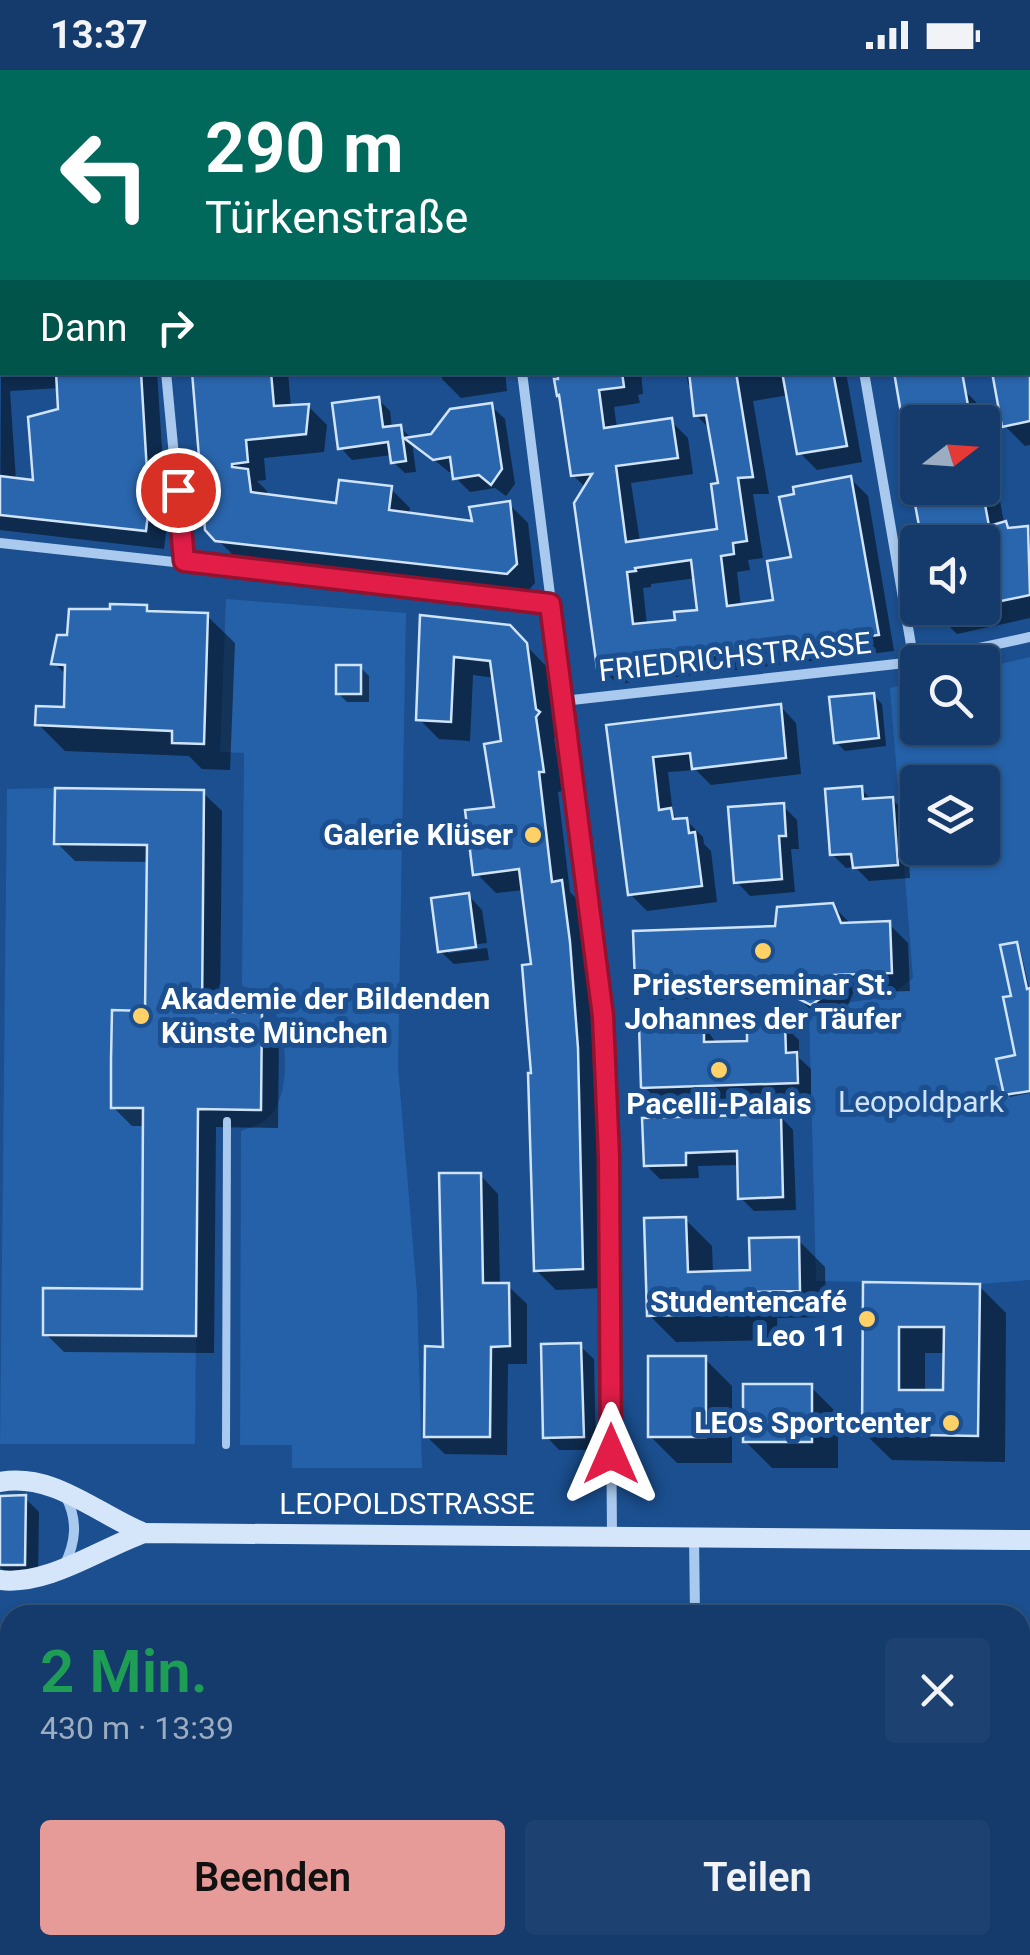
<!DOCTYPE html>
<html lang="de">
<meta charset="utf-8">
<style>
:root{--surface:#143b6b;--page:#1d4271;--text:#f1f3f6;--muted:#9dadc1;--line:#33557e;--accent:#e69b98}
body{margin:0;font-family:Roboto,sans-serif;background:var(--page);color:var(--text);height:100vh;display:flex;flex-direction:column;font-size:38px;white-space:nowrap}
*{box-sizing:border-box;margin:0}
p{font-size:32px;color:var(--muted)}
.icon{flex:none;width:55px;height:55px;fill:none;stroke:currentColor;stroke-width:2;stroke-linecap:round;stroke-linejoin:round}
.map{position:relative;flex:1;overflow:hidden}
.sheet{position:absolute;left:0px;top:1535px;width:1030px;height:350px;display:flex;flex-direction:column;background:var(--surface);border-radius:30px 30px 0 0;box-shadow:0 2px 8px #0004,0 0 0 2px var(--line)}
.sheet>*{flex:none}
.guide{position:absolute;left:0px;top:0px;width:1030px;height:305px;box-shadow:0 2px 8px #0004,0 0 0 2px var(--line);background:#00695c;color:#fff;overflow:hidden}
.needle{width:65px;rotate:73deg}
.fabs{position:absolute;left:900px;top:335px;display:grid;gap:20px}
.fabs a{display:grid;place-items:center;width:100px;height:100px;border-radius:10px;background:var(--surface);box-shadow:0 2px 8px #0004,0 0 0 2px var(--line);font-size:50px}
.pin{position:absolute;display:grid;place-items:center;width:85px;height:85px;color:#fff;margin:-42px;border:5px solid #fff;border-radius:50%;box-shadow:0 2px 10px #0007}
.me{position:absolute;width:110px;margin:-55px;rotate:0deg;stroke-linejoin:round;filter:drop-shadow(0 0 8px #0008)}
.turn{display:flex;align-items:center;gap:35px;height:210px;padding:0 40px;font-size:45px}
.turn .icon{width:130px;height:130px;stroke-width:2.5}
.turn b{display:block;font-size:70px;line-height:85px}
.then{display:flex;align-items:center;height:95px;padding:0 40px;background:#0003;gap:20px;font-size:38px}
.round{display:grid;place-items:center;flex:none;width:105px;height:105px;border-radius:10px;background:var(--page)}
.headline{display:flex;align-items:center;justify-content:space-between;height:170px;padding:0 40px}
h1{font-size:60px;font-weight:600;line-height:75px;color:#1e9e55}
.primary-button{display:flex;gap:20px;margin-top:auto;padding:20px 40px}
.primary-button a{flex:1;height:115px;border-radius:10px;background:var(--accent);color:#111;font-size:40px;font-weight:600;line-height:115px;text-align:center}
.primary-button a+a{background:var(--page);color:var(--text)}
.status{display:flex;justify-content:space-between;align-items:center;height:70px;padding:0 50px;background:var(--surface);direction:ltr}
.status svg{height:28px;fill:currentColor}
.map>svg:first-child{display:block}
.green{fill:#2461a8;fill-rule:evenodd}
.shadow{fill:#0007;fill-rule:evenodd}
.building{fill:#2a66ad;stroke:#cfe3fa;stroke-width:2.5;fill-rule:evenodd}
.lines{fill:none;stroke-linecap:round;stroke-linejoin:round}
.lane{stroke:#a9c9ee;stroke-width:8}
.street{stroke:#a9c9ee;stroke-width:10}
.secondary{stroke:#d6e6fa;stroke-width:20}
.route-casing{stroke:#92132f;stroke-width:25}
.route{stroke:#e11d48;stroke-width:18}
.poi-dot{fill:#ffd166;stroke:#1b4f8f;stroke-width:4}
.labels{text-anchor:middle;stroke-width:10;stroke-linejoin:round;paint-order:stroke}
.street-label{font-size:30px;fill:#fff;stroke:#1b4f8f}
.poi-label{font-size:30px;font-weight:bold;fill:#fff;stroke:#1b4f8f;text-anchor:end}
.park-label{font-size:30px;fill:#cfe3fa;stroke:#1b4f8f}
</style>
<div class="status"><b>13:37</b><svg viewBox="0 0 49 12"><path d="M0 12V9h3v3zM5 12V6h3v6zM10 12V3h3v9zM15 12V0h3v12zM26 1h20v11H26zM47 4h2v5h-2z"/></svg></div>
<div class="map">
<svg width="1030" height="1885" viewBox="0 0 1030 1885">
<rect width="100%" height="100%" fill="#1b4f8f"/>
<g class="green">
<path d="M226,529L406,543L398,997L417,1223L422,1398H292V1375H240L241,1061C251,1057 262,1054 270,1046C294,1021 289,938 257,920C252,918 247,918 242,916L244,683L220,682Z"/>
<path d="M1030,587V1210L980,1214L816,1211L809,939L890,926L913,908L890,618L917,612L918,658H982L983,598ZM918,712H982V778H918Z"/>
<polygon points="55,718 55,774 147,775 145,941 112,941 111,1038 143,1038 142,1219 44,1218 43,1264 196,1266 195,1374 0,1374 7,719"/>
</g>
<g class="shadow">
<polygon points="0,0 336,0 2,2 2,129"/>
<polygon points="372,0 465,0 466,2 366,2"/>
<polygon points="517,0 579,0 580,2 517,2"/>
<polygon points="681,0 759,0 760,2 682,2"/>
<polygon points="815,0 889,0 892,2 816,2"/>
<polygon points="955,0 1030,0 1030,1 956,2"/>
<polygon points="1030,14 1030,123 1028,123 1028,16"/>
<path d="M2,163V302H157L167,455L164,479L0,460ZM59,318L60,341L35,413L16,411L10,321Z"/>
<polygon points="1030,185 1030,254 1028,255 1028,186"/>
<polygon points="1030,271 1030,375 1025,376 1004,355 1028,302"/>
<polygon points="194,302 288,302 291,338 308,336 327,355 324,382 264,388 266,410 257,411 267,421 267,427 338,436 391,419 410,438 409,446 475,454 509,434 528,453 535,513 527,522 237,489 207,459"/>
<polygon points="441,302 505,302 507,321 461,328 442,309"/>
<path d="M560,302H641L643,324L638,325L640,333L614,337L617,358L671,351L688,368L693,404L631,413L640,472L720,461L721,415L711,360L696,345L694,319L688,314L686,302H846L862,392L817,400L800,383L789,325L753,331L769,424H753L763,488L748,490L750,500L737,502L741,537L776,533L794,489L851,409L868,426L894,581L617,614L600,596L586,418L573,405ZM696,508L700,542L677,552L647,555L643,518L651,517V514Z"/>
<polygon points="895,302 964,320 978,334 981,352 918,352"/>
<polygon points="378,329 390,341 392,358 400,357 412,369 433,366 491,336 505,349 515,414 506,426 495,418 470,422 456,408 455,402 449,402 412,372 416,402 405,403 393,392 392,385 352,390 341,378"/>
<polygon points="982,400 997,414 1004,453 1011,460 1027,458 1030,462 1030,548 957,564 937,544 936,538 982,538 982,472 924,472 913,407 918,406 918,418 982,418"/>
<polygon points="146,538 151,543 207,546 235,573 230,700 202,699 189,686 65,681 38,654 66,640 68,606 54,593 69,567"/>
<polygon points="422,548 509,558 546,596 558,664 554,668 562,721 558,722 570,822 581,833 589,894 597,1000 602,1218 556,1220 536,1200 533,896 524,820 496,823 476,803 497,739 504,673 495,608 473,605 470,671 439,669 419,649"/>
<polygon points="360,597 369,606 369,632 347,632 338,623"/>
<polygon points="873,625 882,634 886,676 845,681 836,672"/>
<polygon points="780,636 796,653 801,704 711,715 696,700 668,702 673,744 680,751 686,750 703,767 704,774 711,781 717,832 647,841 630,824 609,657"/>
<polygon points="861,719 872,730 892,729 906,743 910,808 869,811 855,797 846,798 832,784"/>
<polygon points="203,723 222,741 220,944 261,945 279,963 278,1058 216,1057 214,1283 64,1282 46,1264 144,1221 146,1056 132,1056 113,1037 148,943 149,792 75,791 57,773"/>
<polygon points="783,736 797,750 799,779 791,779 795,822 750,826 737,812"/>
<polygon points="469,826 482,840 487,873 448,878 448,883 487,878 489,890 454,894 440,881"/>
<polygon points="832,835 851,854 889,854 908,873 910,921 853,923 845,943 831,952 816,945 796,925 656,930 638,912"/>
<polygon points="1016,875 1020,878 1030,921 1030,1023 1010,1027 1006,1024 1018,987 1014,927"/>
<polygon points="703,955 717,974 750,973 784,956 799,970 799,988 811,999 811,1026 658,1031 644,1016"/>
<polygon points="780,1046 793,1060 796,1140 754,1141 740,1127 739,1095 698,1096 699,1108 660,1109 646,1095"/>
<polygon points="480,1105 498,1124 500,1216 508,1216 527,1234 527,1294 508,1294 507,1385 445,1384 426,1366"/>
<polygon points="685,1149 712,1176 713,1204 752,1203 798,1170 825,1197 826,1247 777,1248 778,1270 676,1272 649,1245"/>
<path d="M866,1215L979,1216L1006,1243L1005,1392L892,1390L864,1363ZM925,1283H946V1323L925,1322Z"/>
<polygon points="580,1276 594,1289 596,1380 559,1380 546,1366"/>
<polygon points="705,1289 732,1316 732,1393 677,1393 650,1366"/>
<polygon points="811,1317 838,1344 838,1398 772,1398 745,1371"/>
<polygon points="0,1427 25,1428 39,1442 38,1508 11,1508 0,1497"/>
<polygon points="1020,1574 1030,1574 1030,1676 1020,1674"/>
<polygon points="3,1655 10,1655 10,1708 10,1696 3,1690"/>
<polygon points="18,1875 85,1875 86,1881 78,1885 28,1885"/>
<polygon points="132,1875 303,1875 307,1885 132,1885"/>
<polygon points="328,1875 406,1875 407,1885 329,1885"/>
<polygon points="611,1875 688,1875 688,1885 621,1885"/>
<polygon points="719,1875 786,1875 768,1876 769,1885 720,1885"/>
<polygon points="788,1875 814,1877 822,1885 789,1885"/>
<polygon points="866,1875 1018,1875 1030,1877 1030,1885 867,1885"/>
<polygon points="534,1876 543,1885 463,1885 463,1882"/>
</g>
<g class="building">
<polygon points="56,302 141,302 149,435 146,461 0,445 0,406 33,410 28,347 58,339"/>
<polygon points="192,302 271,302 274,336 309,334 306,364 246,370 248,392 232,394 232,397 248,399 251,422 336,433 339,410 392,416 389,440 472,451 469,437 510,431 517,494 507,504 215,471 205,460"/>
<path d="M558,302H622L624,317L599,320L604,358L672,348L678,388L616,396L626,472L717,459L711,414L718,413L706,345L694,346L689,302H736L753,407L738,408L747,471L733,473L734,484L721,486L727,536L773,530L767,491L791,487L779,427L794,424L793,417L851,406L879,565L597,598L574,433L592,404L571,406L559,325L557,326L554,309H558ZM691,490L697,540L674,542L675,550L633,554L627,502L636,501L635,498Z"/>
<polygon points="782,302 833,302 847,376 797,384"/>
<polygon points="894,302 962,302 971,352 918,352 918,389 909,390"/>
<polygon points="992,302 1030,302 1030,351 1002,357"/>
<polygon points="379,327 383,357 401,355 406,391 391,393 388,372 338,379 332,333"/>
<polygon points="492,333 502,399 491,415 479,405 453,409 450,387 433,390 404,368 431,364 450,339"/>
<polygon points="912,418 982,418 989,456 1006,451 1008,458 1028,456 1030,525 982,535 982,472 922,472"/>
<polygon points="110,534 147,535 147,541 208,543 204,674 172,673 172,661 35,655 36,636 64,637 65,595 51,594 57,565 67,565 69,539 110,539"/>
<polygon points="420,545 510,555 527,573 536,639 540,642 536,647 544,702 539,702 552,812 562,810 570,872 578,978 583,1199 534,1201 528,1003 531,1003 522,895 531,894 519,799 473,805 465,740 494,737 484,674 501,671 490,591 454,587 451,652 416,650"/>
<rect x="336" y="595" width="25" height="29"/>
<polygon points="874,623 879,668 834,673 829,627"/>
<polygon points="781,634 786,688 692,699 690,683 653,687 659,740 671,738 673,749 687,748 689,763 695,762 702,816 628,825 606,655"/>
<polygon points="862,716 863,729 893,727 898,795 853,798 851,784 830,785 825,719"/>
<polygon points="55,718 204,720 202,942 262,942 261,1040 198,1039 196,1266 43,1265 43,1218 142,1219 143,1038 111,1038 111,989 112,940 145,941 147,775 54,774"/>
<polygon points="784,733 786,766 779,766 782,809 734,813 728,737"/>
<polygon points="469,823 476,877 438,882 431,828"/>
<polygon points="833,833 841,853 890,851 892,903 834,905 827,924 811,935 795,927 785,907 635,913 633,861 775,856 777,837"/>
<polygon points="1017,872 1027,919 1030,918 1030,1021 1004,1025 996,989 1015,985 1003,927 1011,926 1000,875"/>
<polygon points="704,953 704,972 747,971 747,954 785,953 786,983 797,982 798,1013 641,1018 639,955"/>
<polygon points="781,1044 783,1127 738,1129 737,1081 686,1083 686,1095 644,1096 642,1048"/>
<polygon points="439,1103 481,1103 483,1213 509,1213 510,1276 491,1277 490,1367 424,1367 425,1276 443,1277"/>
<polygon points="686,1147 688,1202 750,1200 749,1168 799,1167 800,1221 751,1222 752,1243 647,1246 644,1148"/>
<path d="M863,1212L980,1214L978,1366L862,1364ZM899,1257H944L943,1320H899Z"/>
<polygon points="581,1273 584,1367 543,1368 541,1274"/>
<rect x="648" y="1286" width="58" height="81"/>
<rect x="743" y="1314" width="69" height="58"/>
<polygon points="26,1425 25,1495 0,1495 0,1426"/>
</g>
<g class="lines">
<g class="lane">
<polyline points="247,0 248,2"/>
<polyline points="226,1375 227,1051"/>
</g>
<g class="street">
<polyline points="480,0 481,2"/>
<polyline points="782,0 783,2"/>
<polyline points="314,2 320,0"/>
<polyline points="0,139 2,138"/>
<polyline points="1028,140 1030,139"/>
<polyline points="166,302 184,491"/>
<polyline points="522,302 603,946 609,1087 612,1465"/>
<polyline points="864,302 914,592"/>
<polyline points="0,473 550,533"/>
<polyline points="563,631 914,592 1030,567"/>
<polyline points="694,1466 695,1545"/>
<path d="M64,1496C76,1472 78,1451 66,1427"/>
<polyline points="698,1875 698,1885"/>
</g>
<g class="secondary">
<path d="M0,1412C53,1402 97,1444 144,1463"/>
<path d="M0,1510C48,1516 99,1479 144,1463L1030,1470"/>
</g>
</g>
<g class="lines">
<g class="route-casing">
<polyline id="route" points="178,420 184,491 550,534 603,946 609,1087 611,1384"/>
</g>
<use href="#route" class="route"/>
</g>
<g class="poi-dot">
<circle cx="533" cy="765" r="10"/>
<circle cx="763" cy="881" r="10"/>
<circle cx="141" cy="946" r="10"/>
<circle cx="719" cy="1000" r="10"/>
<circle cx="867" cy="1249" r="10"/>
<circle cx="951" cy="1353" r="10"/>
</g>
<g class="labels">
<g class="street-label">
<text transform="translate(735 587) rotate(-6)" y="10">FRIEDRICHSTRASSE</text>
<text x="407" y="1444">LEOPOLDSTRASSE</text>
</g>
<g class="poi-label">
<text x="513" y="775">Galerie Klüser</text>
<text x="763" y="925" text-anchor="middle">Priesterseminar St.<tspan x="763" dy="34">Johannes der Täufer</tspan></text>
<text x="161" y="939" text-anchor="start">Akademie der Bildenden<tspan x="161" dy="34">Künste München</tspan></text>
<text x="719" y="1044" text-anchor="middle">Pacelli-Palais</text>
<text x="847" y="1242">Studentencafé<tspan x="847" dy="34">Leo 11</tspan></text>
<text x="931" y="1363">LEOs Sportcenter</text>
</g>
<g class="park-label">
<text x="921" y="1042">Leopoldpark</text>
</g>
</g>
</svg>
<div class="fabs">
<a><svg class="needle" viewBox="-14 -14 28 28"><path d="M0-13l5 13h-10z" fill="#e53935"/><path d="M0 13l5-13h-10z" fill="#9dadc1"/></svg></a>
<a><svg class="icon" aria-label="sound" viewBox="0 0 24 24"><path d="M4 9h4l5-4v14l-5-4H4zM17 9q2 3 0 6"/></svg></a>
<a><svg class="icon" aria-label="search" viewBox="0 0 24 24"><circle cx="10" cy="10" r="6"/><path d="M15 15l6 6"/></svg></a>
<a><svg class="icon" aria-label="layers" viewBox="0 0 24 24"><path d="M12 4l9 5-9 5-9-5zM3 14l9 5 9-5"/></svg></a>
</div>
<div class="pin" style="left:178px;top:420px;background:#d93025"><svg class="icon" aria-label="arrive" viewBox="0 0 24 24"><path d="M6 21V4h12l-3 4 3 4H6"/></svg></div>
<svg class="me" style="left:611px;top:1384px" viewBox="-20 -20 40 40"><path d="M0-17L14 15 0 8-14 15z" fill="#e11d48" stroke="#fff" stroke-width="4"/></svg>
<div class="guide">
<div class="turn"><svg class="icon" aria-label="left" viewBox="0 0 24 24"><path d="M17 20v-9H6M10 6l-5 5 5 5"/></svg><div><b>290 m</b>Türkenstraße</div></div>
<div class="then">Dann<svg class="icon" aria-label="right" viewBox="0 0 24 24"><path d="M7 20v-9h11M14 6l5 5-5 5"/></svg></div>
</div>
<section class="sheet">
<div class="headline"><div><h1>2 Min.</h1><p>430 m · 13:39</p></div><a class="round"><svg class="icon" aria-label="close" viewBox="0 0 24 24"><path d="M6 6l12 12M18 6L6 18"/></svg></a></div>
<div class="primary-button"><a>Beenden</a><a>Teilen</a></div>
</section>
</div>
